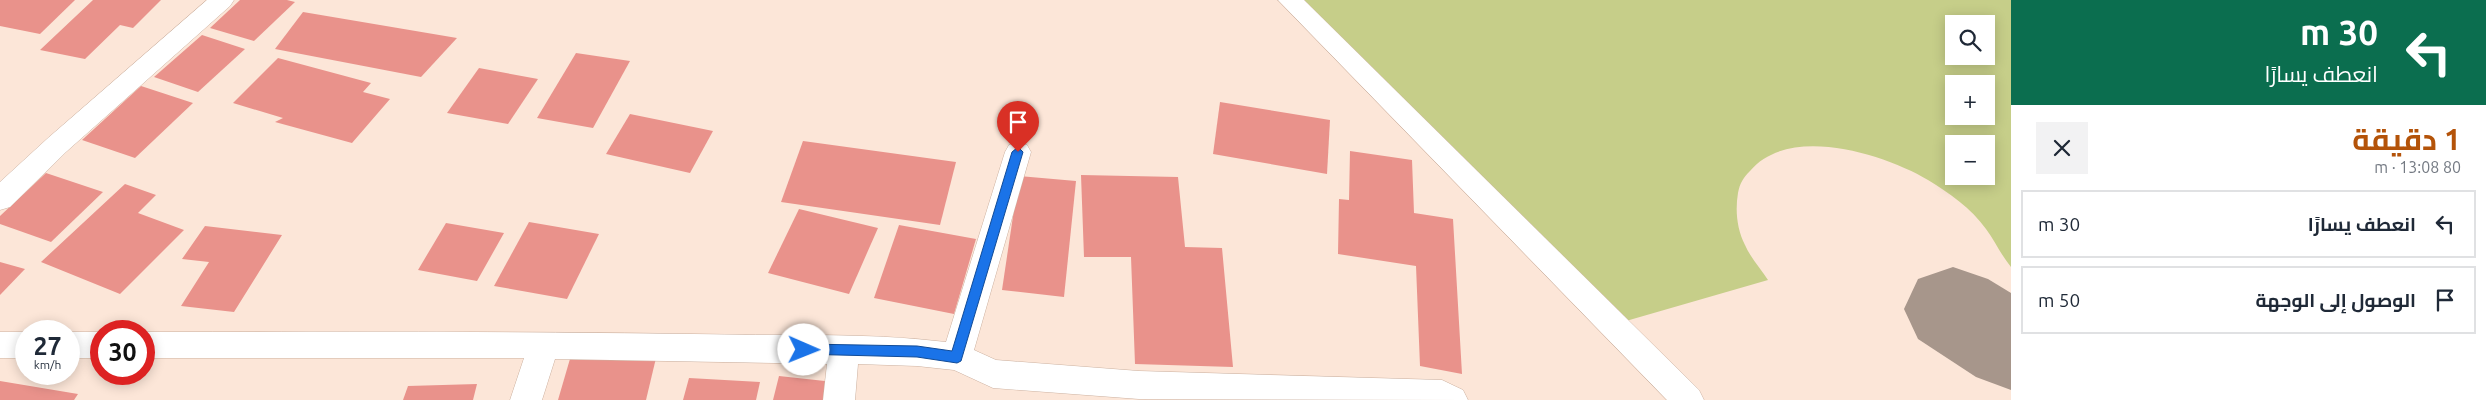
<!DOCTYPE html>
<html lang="ar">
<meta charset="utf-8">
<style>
:root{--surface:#fff;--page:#f2f2f3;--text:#1f2937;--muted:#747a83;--line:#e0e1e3;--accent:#b45309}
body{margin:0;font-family:Ubuntu,Cairo,sans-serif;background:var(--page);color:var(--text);direction:rtl;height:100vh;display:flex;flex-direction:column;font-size:19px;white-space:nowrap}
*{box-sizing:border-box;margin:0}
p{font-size:16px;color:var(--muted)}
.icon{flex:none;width:28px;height:28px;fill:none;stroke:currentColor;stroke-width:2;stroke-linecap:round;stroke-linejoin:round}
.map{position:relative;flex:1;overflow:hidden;direction:ltr}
.panel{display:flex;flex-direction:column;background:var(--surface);width:475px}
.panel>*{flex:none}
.top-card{background:#0b6e4f;color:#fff;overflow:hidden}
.fabs{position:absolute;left:1945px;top:15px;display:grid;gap:10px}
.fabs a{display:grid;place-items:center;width:50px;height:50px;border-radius:0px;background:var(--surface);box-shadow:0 2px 12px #0003;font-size:25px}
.speed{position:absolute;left:15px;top:320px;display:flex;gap:10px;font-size:25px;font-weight:700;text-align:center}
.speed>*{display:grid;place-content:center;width:65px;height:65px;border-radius:50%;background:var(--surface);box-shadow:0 2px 12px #0003;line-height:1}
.speed small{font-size:12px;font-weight:400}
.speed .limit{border:8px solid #d22;background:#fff;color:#111}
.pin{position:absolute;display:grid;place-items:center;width:42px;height:42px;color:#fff;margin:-51px -21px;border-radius:50% 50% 50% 0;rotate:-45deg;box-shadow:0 0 5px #0007}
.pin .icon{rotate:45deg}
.me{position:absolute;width:55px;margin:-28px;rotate:91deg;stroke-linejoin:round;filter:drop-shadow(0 0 4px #0008)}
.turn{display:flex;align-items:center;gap:18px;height:105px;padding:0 25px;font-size:22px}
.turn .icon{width:65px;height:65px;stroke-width:2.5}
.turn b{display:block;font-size:35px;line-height:42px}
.round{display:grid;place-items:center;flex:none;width:52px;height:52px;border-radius:0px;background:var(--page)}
.headline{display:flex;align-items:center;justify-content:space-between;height:85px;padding:0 25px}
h1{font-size:30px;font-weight:700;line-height:38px;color:var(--accent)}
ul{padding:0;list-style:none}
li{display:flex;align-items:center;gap:15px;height:68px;margin:0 10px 8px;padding:0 15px;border:2px solid var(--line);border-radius:0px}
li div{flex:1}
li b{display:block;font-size:19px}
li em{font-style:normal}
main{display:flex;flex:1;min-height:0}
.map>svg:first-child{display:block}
.green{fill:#c6ce89;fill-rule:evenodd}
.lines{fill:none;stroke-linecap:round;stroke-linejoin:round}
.taxiway{fill:#a7968b;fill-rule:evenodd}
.building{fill:#e9928b}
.minor-casing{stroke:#ccb1a0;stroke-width:1}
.minor{fill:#fff;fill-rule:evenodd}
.route{fill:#1a73e8;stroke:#114b97}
</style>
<main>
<section class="panel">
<div class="top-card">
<div class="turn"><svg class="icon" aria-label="left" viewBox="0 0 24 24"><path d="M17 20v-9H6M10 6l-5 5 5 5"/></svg><div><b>30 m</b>انعطف يسارًا</div></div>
</div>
<div class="headline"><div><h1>1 دقيقة</h1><p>80 m · 13:08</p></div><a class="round"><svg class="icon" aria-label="close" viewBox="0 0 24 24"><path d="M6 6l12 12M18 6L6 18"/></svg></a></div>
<ul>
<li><svg class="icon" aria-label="left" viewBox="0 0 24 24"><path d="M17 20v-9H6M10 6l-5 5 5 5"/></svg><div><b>انعطف يسارًا</b></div><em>30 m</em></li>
<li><svg class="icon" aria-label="arrive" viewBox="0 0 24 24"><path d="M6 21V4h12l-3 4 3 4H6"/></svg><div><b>الوصول إلى الوجهة</b></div><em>50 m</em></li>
</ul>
</section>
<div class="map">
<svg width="2011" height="400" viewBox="0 0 2011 400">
<rect width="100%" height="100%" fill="#fce6d8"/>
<path class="green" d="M1303,0H2011V267C2001,255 1995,241 1986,229C1972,209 1948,192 1928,180C1884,154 1789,124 1750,171C1743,178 1740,183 1738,193C1735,211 1737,229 1745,245C1750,257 1761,269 1768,280L1626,321ZM1954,24H1986V56H1954ZM1954,84H1986V116H1954ZM1954,144H1986V176H1954Z"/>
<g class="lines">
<polygon class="taxiway" points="1953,267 1988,279 2011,293 2011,390 1976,377 1918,339 1904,309 1918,279"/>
</g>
<g class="building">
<polygon points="0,0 75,0 40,34 0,26"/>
<polygon points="93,0 161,0 133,28 120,25 85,59 40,50"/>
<polygon points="240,0 287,0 295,2 254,41 210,28"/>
<polygon points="303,12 457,38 421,77 275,49"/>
<polygon points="202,35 245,49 198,92 154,77"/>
<polygon points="576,53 630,61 593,128 537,118"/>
<polygon points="278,58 371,83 363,92 390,99 352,143 275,122 283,118 233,103"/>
<polygon points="479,68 538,79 508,124 447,113"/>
<polygon points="141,86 193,103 135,158 82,140"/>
<polygon points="1220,102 1330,120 1327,174 1213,154"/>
<polygon points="630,114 713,131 690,173 606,154"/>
<polygon points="803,141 956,162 940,225 781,202"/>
<polygon points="1350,151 1412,160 1414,213 1453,219 1462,374 1420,366 1416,266 1338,254 1339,199 1349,200"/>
<polygon points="46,173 103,192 51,242 0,224 0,216"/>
<polygon points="1081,175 1178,177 1185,247 1222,248 1233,367 1135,364 1131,257 1084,257"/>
<polygon points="1019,176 1076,181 1064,297 1002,290"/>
<polygon points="125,184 156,195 138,213 184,230 120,294 41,262"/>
<polygon points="799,209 878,228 849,294 768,273"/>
<polygon points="529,222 599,234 567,299 494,286"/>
<polygon points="446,223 504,233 477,281 418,270"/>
<polygon points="899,225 976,239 954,314 874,298"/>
<polygon points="205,226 282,235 234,312 181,306 209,262 182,259"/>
<polygon points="0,262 25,269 0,295"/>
<polygon points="572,352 656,358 646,400 558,400"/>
<polygon points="779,376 834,382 830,400 773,400"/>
<polygon points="689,378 760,382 756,400 683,400"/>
<polygon points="0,381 78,394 74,400 0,400"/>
<polygon points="477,384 473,400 403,400 408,386"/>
</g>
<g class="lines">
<g class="minor-casing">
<g id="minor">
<polygon points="207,0 234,0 230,6 66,152 10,207 0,210 0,182 48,138"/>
<polygon points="1278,0 1304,0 1699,390 1704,400 1667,400"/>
<path d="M1018,142L1027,145L1031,152L974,350L996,360L1139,371L1442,380L1463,390L1468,400L1139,399L993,388L954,370L917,366L858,364L855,400H823L827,364L555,359L542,400H510L524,358H144V332C327,332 510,331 693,334C775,336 865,332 946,342L1005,152L1009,145Z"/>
<rect x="0" y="332" width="26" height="26"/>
<rect x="69" y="332" width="32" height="26"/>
</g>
</g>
<use href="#minor" class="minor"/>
</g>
<polygon class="route" points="1018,147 1023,152 961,361 957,363 917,357 799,354 797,350 804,344 917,346 952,351 1012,152"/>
</svg>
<div class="fabs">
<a><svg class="icon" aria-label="search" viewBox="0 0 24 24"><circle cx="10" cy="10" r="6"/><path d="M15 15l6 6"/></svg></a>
<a>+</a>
<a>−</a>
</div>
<div class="speed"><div>27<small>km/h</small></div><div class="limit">30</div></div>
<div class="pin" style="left:1018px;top:152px;background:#d93025"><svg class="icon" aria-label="arrive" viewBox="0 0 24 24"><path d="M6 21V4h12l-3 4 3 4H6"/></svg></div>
<svg class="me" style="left:804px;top:350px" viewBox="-20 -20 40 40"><circle r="19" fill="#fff"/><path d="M0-13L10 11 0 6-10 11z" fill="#1a73e8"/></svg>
</div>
</main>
